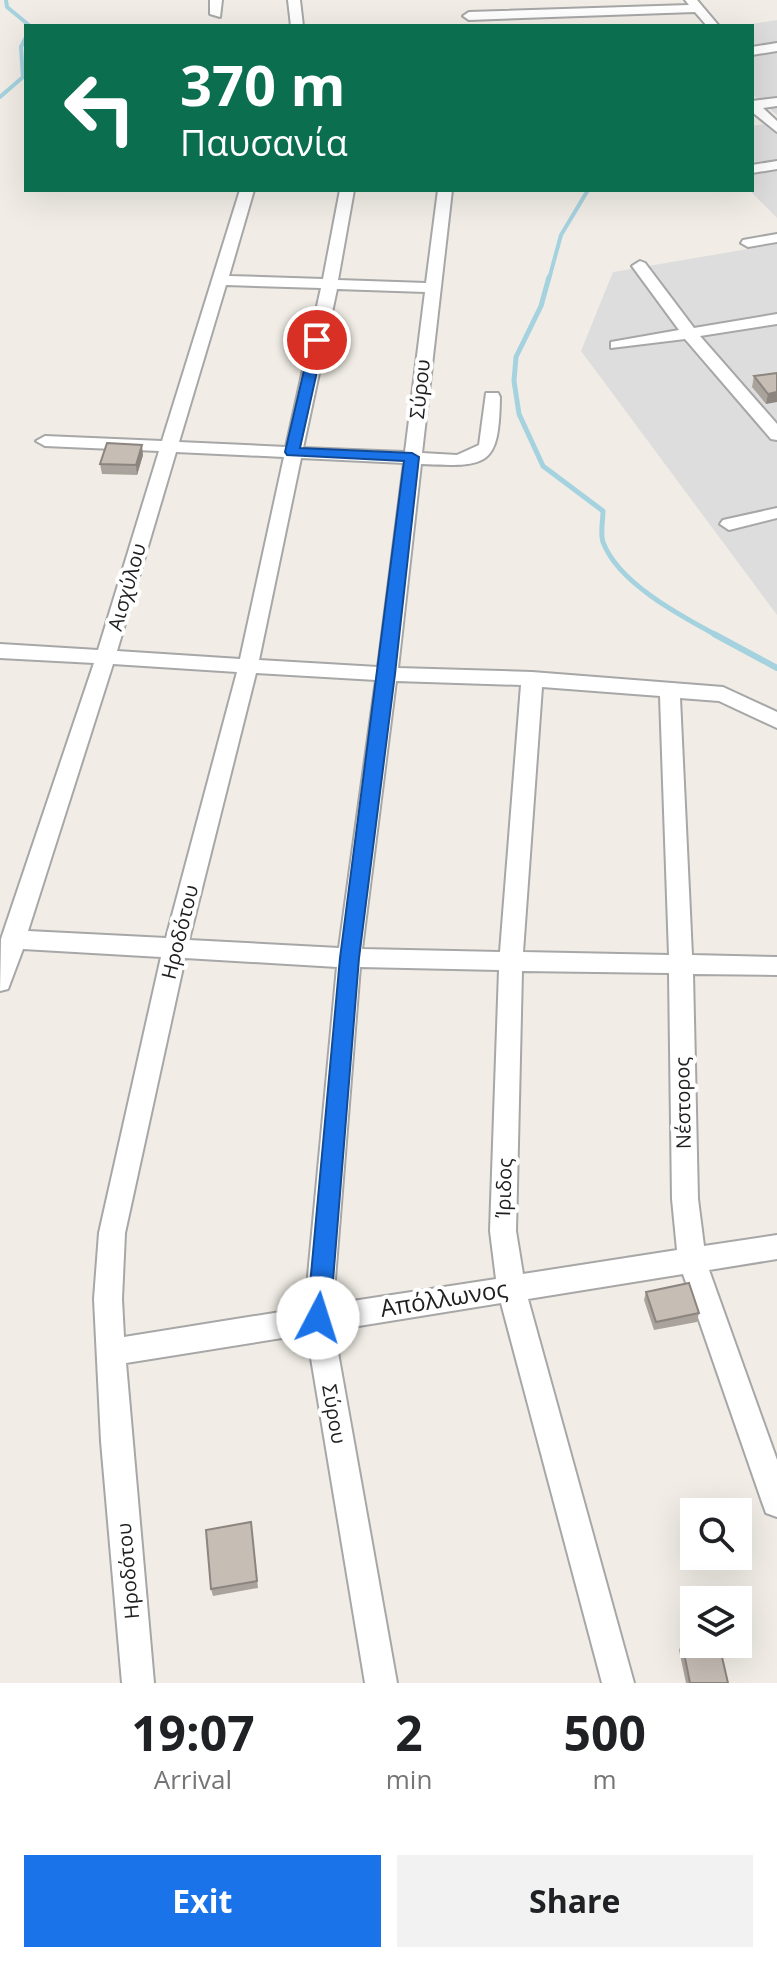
<!DOCTYPE html>
<meta charset="utf-8">
<style>
:root{--surface:#fff;--page:#f2f2f2;--text:#202124;--muted:#757577;--accent:#1a73e8}
body{margin:0;font-family:"Open Sans",sans-serif;background:var(--page);color:var(--text);height:100vh;display:flex;flex-direction:column;font-size:30px;white-space:nowrap}
*{box-sizing:border-box;margin:0}
p{font-size:26px;color:var(--muted)}
.icon{flex:none;width:44px;height:44px;fill:none;stroke:currentColor;stroke-width:2;stroke-linecap:round;stroke-linejoin:round}
.map{position:relative;height:1683px;overflow:hidden}
.drawer{display:flex;flex-direction:column;background:var(--surface);flex:1}
.drawer>*{flex:none}
.hud{position:absolute;left:24px;top:24px;width:730px;height:168px;border-radius:0px;box-shadow:0 8px 32px #0002;background:#0b6e4f;color:#fff;overflow:hidden}
.buttons{position:absolute;left:680px;top:1498px;display:grid;gap:16px}
.buttons a{display:grid;place-items:center;width:72px;height:72px;border-radius:0px;background:var(--surface);box-shadow:0 8px 32px #0002;font-size:40px}
.pin{position:absolute;display:grid;place-items:center;width:68px;height:68px;color:#fff;margin:-34px;border:4px solid #fff;border-radius:50%;box-shadow:0 2px 8px #0007}
.me{position:absolute;width:88px;margin:-44px;rotate:5deg;stroke-linejoin:round;filter:drop-shadow(0 0 6px #0008)}
.turn{display:flex;align-items:center;gap:28px;height:168px;padding:0 24px;font-size:36px}
.turn .icon{width:104px;height:104px;stroke-width:2.5}
.turn b{display:block;font-size:56px;line-height:68px}
.eta{display:flex;justify-content:space-evenly;align-items:center;height:136px;text-align:center}
.eta b{font-size:48px;font-weight:700;line-height:56px}
.button{display:flex;gap:16px;margin-top:auto;padding:16px 24px}
.button a{flex:1;height:92px;border-radius:0px;background:var(--accent);color:#fff;font-size:32px;font-weight:700;line-height:92px;text-align:center}
.button a+a{background:var(--page);color:var(--text)}
.map>svg:first-child{display:block}
.residential{fill:#dedddd}
.lines{fill:none;stroke-linecap:round;stroke-linejoin:round}
.stream-far2{stroke:#a5d2df;stroke-width:4}
.stream-far1{stroke:#a5d2df;stroke-width:5}
.stream{stroke:#a5d2df;stroke-width:6}
.minor-casing{stroke:#a7a7a7;stroke-width:4}
.minor{fill:#fff;fill-rule:evenodd}
.wall{fill:#aaa39c}
.shaded-wall{fill:#8b847f}
.building{fill:#c6bdb5;stroke:#8b847f;stroke-width:2}
.route{fill:#1a73e8;stroke:#114b97;stroke-width:2}
.labels{text-anchor:middle;stroke-width:8;stroke-linejoin:round;paint-order:stroke}
.street-label{font-size:20px;fill:#202020;stroke:#fff}
.near-street-label{font-size:24px;fill:#202020;stroke:#fff}
</style>
<div class="map">
<svg width="777" height="1683" viewBox="0 0 777 1683">
<rect width="100%" height="100%" fill="#f1ede6"/>
<g class="residential">
<polygon points="777,20 777,115 752,94 752,26 740,26"/>
<polygon points="777,122 777,218 749,190 752,190 752,126"/>
<polygon points="777,244 777,615 581,351 613,272"/>
</g>
<g class="lines">
<g class="stream-far2">
<polyline points="6,0 7,7 30,26"/>
<polyline points="0,97 23,77 21,47 26,37"/>
<polyline points="549,279 561,235 588,190"/>
</g>
<path class="stream-far1" d="M549,277L541,306L516,357L514,381L519,414L543,466L603,511C603,521 600,533 603,542C618,583 681,616 718,636"/>
<polyline class="stream" points="714,634 777,668"/>
<g class="minor-casing">
<g id="minor">
<polygon points="210,0 222,0 220,17 210,14"/>
<polygon points="288,0 300,0 303,26 291,26"/>
<polygon points="685,0 697,0 719,26 707,26 695,12 469,20 463,16 469,12 689,5"/>
<polygon points="777,43 777,51 752,55 752,47"/>
<polygon points="777,98 777,106 763,108 777,121 777,132 752,112 752,101"/>
<polygon points="777,161 777,169 752,173 752,165"/>
<path d="M240,190H254L229,276L323,279L340,190H354L338,280L426,283L438,190H452L422,453L457,455L479,445L486,393H498L500,397C499,467 488,467 421,464L398,668L532,672L723,687L777,712V728L719,701L680,698L692,955L777,957V975L693,974L698,1199L704,1246L777,1235V1259L709,1270L777,1460V1517L766,1513L762,1502L683,1274L528,1299L634,1683H602L501,1303L334,1330L397,1683H365L307,1334L126,1363L154,1683H122L101,1441L94,1299L99,1233L161,957L23,949L8,989L0,991L1,939L94,663L0,658V644L98,650L159,451L45,446L36,441L45,436L162,441ZM226,285L321,288L286,447L179,442ZM337,289L425,292L405,452L303,448ZM176,452L284,457L240,659L117,651ZM301,458L404,463L378,667L259,660ZM113,664L237,672L166,938L28,931ZM256,673L376,680L339,948L189,940ZM396,681L521,685L500,952L362,949ZM542,687L660,696L669,955L523,952ZM185,958L337,967L305,1308L124,1337L122,1299L125,1233ZM360,967L499,970L490,1231L496,1279L333,1304ZM522,971L669,973L672,1199L677,1250L523,1274L516,1231Z"/>
<polygon points="777,234 777,242 748,247 741,243 743,240"/>
<polygon points="640,261 645,263 694,328 777,314 777,324 700,336 777,424 777,440 771,439 685,339 611,348 611,342 679,330 632,266"/>
<polygon points="777,508 777,518 729,530 720,524 723,520"/>
</g>
</g>
<use href="#minor" class="minor"/>
</g>
<g class="wall">
<polygon points="777,373 766,404 752,387 754,376"/>
<polygon points="143,455 137,475 102,474 100,464"/>
<polygon points="646,1292 699,1313 697,1322 654,1330 644,1300"/>
<polygon points="252,1530 258,1588 213,1596 211,1589"/>
<polygon points="682,1643 728,1683 686,1683 679,1650"/>
</g>
<g class="shaded-wall">
<polygon points="777,392 777,402 766,404 768,394"/>
<polygon points="142,445 143,455 137,475 136,465"/>
</g>
<g class="building">
<polygon points="777,373 777,392 768,394 754,376"/>
<polygon points="107,443 142,445 136,465 100,464"/>
<polygon points="689,1283 699,1313 656,1322 646,1292"/>
<polygon points="251,1522 257,1581 211,1589 206,1530"/>
<polygon points="694,1642 694,1644 719,1644 728,1683 690,1683 682,1643"/>
</g>
<polygon class="route" points="317,336 324,340 300,448 412,453 419,457 395,674 359,958 330,1318 326,1326 318,1329 310,1326 307,1318 340,958 404,461 287,455 285,452 311,340"/>
<g class="labels">
<g class="street-label">
<text transform="translate(420 389) rotate(-84)" y="7">Σύρου</text>
<text transform="translate(127 587) rotate(-74)" y="7">Αισχύλου</text>
<text transform="translate(180 932) rotate(-76)" y="7">Ηροδότου</text>
<text transform="translate(683 1103) rotate(-91)" y="7">Νέστορος</text>
<text transform="translate(504 1188) rotate(-88)" y="7">Ίριδος</text>
<text transform="translate(334 1414) rotate(80)" y="7">Σύρου</text>
<text transform="translate(128 1571) rotate(-95)" y="7">Ηροδότου</text>
</g>
<g class="near-street-label">
<text transform="translate(444 1299) rotate(-9)" y="8">Απόλλωνος</text>
</g>
</g>
</svg>
<div class="buttons">
<a><svg class="icon" aria-label="search" viewBox="0 0 24 24"><circle cx="10" cy="10" r="6"/><path d="M15 15l6 6"/></svg></a>
<a><svg class="icon" aria-label="layers" viewBox="0 0 24 24"><path d="M12 4l9 5-9 5-9-5zM3 14l9 5 9-5"/></svg></a>
</div>
<div class="pin" style="left:317px;top:340px;background:#d93025"><svg class="icon" aria-label="arrive" viewBox="0 0 24 24"><path d="M6 21V4h12l-3 4 3 4H6"/></svg></div>
<svg class="me" style="left:318px;top:1318px" viewBox="-20 -20 40 40"><circle r="19" fill="#fff"/><path d="M0-13L10 11 0 6-10 11z" fill="#1a73e8"/></svg>
<div class="hud">
<div class="turn"><svg class="icon" aria-label="left" viewBox="0 0 24 24"><path d="M17 20v-9H6M10 6l-5 5 5 5"/></svg><div><b>370 m</b>Παυσανία</div></div>
</div>
</div>
<section class="drawer">
<div class="eta">
<div><b>19:07</b><p>Arrival</p></div>
<div><b>2</b><p>min</p></div>
<div><b>500</b><p>m</p></div>
</div>
<div class="button"><a>Exit</a><a>Share</a></div>
</section>
